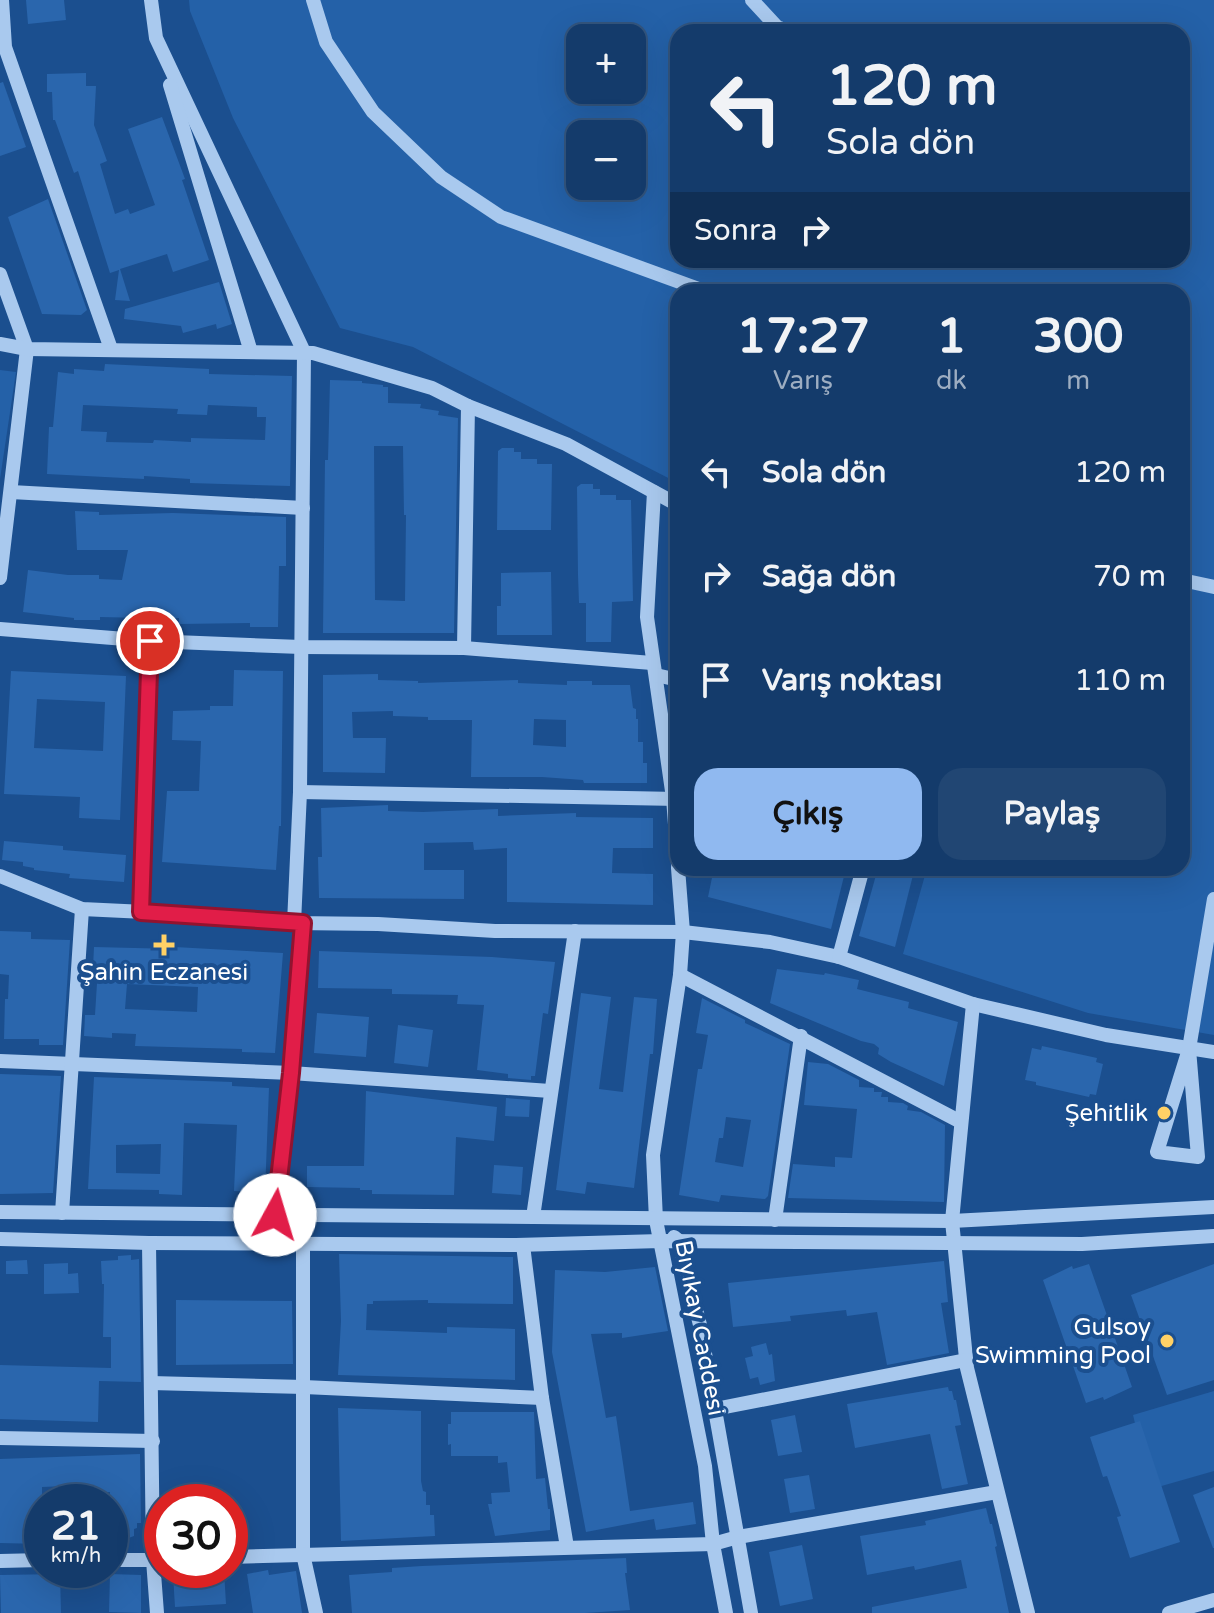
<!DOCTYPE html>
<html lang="tr">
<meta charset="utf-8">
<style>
:root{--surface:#143b6b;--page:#214673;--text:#f1f3f6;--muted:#9dadc1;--line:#33557e;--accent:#90b9f0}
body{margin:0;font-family:"Varela Round",sans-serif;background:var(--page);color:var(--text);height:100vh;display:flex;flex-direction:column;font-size:30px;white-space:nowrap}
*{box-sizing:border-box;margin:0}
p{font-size:26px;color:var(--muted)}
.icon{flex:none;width:44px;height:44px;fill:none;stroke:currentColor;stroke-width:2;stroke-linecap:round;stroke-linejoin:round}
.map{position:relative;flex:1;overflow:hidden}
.details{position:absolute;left:670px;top:284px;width:520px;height:592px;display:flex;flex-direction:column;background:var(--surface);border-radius:24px;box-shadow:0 8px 32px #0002,0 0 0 2px var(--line)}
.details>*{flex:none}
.guide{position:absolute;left:670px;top:24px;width:520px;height:244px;border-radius:24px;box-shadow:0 8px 32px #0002,0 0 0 2px var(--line);background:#143b6b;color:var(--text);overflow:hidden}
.controls{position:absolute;left:566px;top:24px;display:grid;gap:16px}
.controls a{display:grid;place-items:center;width:80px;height:80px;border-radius:16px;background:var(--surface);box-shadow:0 8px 32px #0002,0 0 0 2px var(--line);font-size:40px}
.speed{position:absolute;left:24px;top:1484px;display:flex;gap:16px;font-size:40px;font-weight:700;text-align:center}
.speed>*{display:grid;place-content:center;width:104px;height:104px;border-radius:50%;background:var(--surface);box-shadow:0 8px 32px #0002,0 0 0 2px var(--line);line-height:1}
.speed small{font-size:20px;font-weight:400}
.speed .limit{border:12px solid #d22;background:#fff;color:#111}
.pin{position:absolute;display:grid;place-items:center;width:68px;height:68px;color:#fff;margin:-34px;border:4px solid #fff;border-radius:50%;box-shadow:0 2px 8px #0007}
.me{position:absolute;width:88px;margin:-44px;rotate:6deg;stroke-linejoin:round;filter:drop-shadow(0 0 6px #0008)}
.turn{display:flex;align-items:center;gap:28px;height:168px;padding:0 24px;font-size:36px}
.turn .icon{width:104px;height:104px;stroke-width:2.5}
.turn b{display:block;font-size:56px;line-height:68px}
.then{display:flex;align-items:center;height:76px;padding:0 24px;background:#0003;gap:16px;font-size:30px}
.eta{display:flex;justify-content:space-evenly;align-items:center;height:136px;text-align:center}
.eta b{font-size:48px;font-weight:700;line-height:56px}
.cta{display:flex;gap:16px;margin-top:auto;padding:16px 24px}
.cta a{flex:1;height:92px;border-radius:24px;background:var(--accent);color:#111;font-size:32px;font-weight:700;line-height:92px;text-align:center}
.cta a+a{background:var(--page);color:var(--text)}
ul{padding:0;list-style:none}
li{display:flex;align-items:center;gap:24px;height:104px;padding:0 24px}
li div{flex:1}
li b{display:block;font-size:30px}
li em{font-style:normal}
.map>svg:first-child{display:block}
.green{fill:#2461a8;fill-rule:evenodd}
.building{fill:#2a66ad;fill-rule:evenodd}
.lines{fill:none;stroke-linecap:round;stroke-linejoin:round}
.minor{stroke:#a9c9ee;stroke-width:14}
.route-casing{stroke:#92132f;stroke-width:20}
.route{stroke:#e11d48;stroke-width:14}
.poi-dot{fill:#ffd166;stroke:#1b4f8f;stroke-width:3}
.labels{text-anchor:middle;stroke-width:8;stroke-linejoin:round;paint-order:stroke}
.poi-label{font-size:24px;fill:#fff;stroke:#1b4f8f;text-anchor:end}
.street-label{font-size:24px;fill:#fff;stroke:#1b4f8f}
</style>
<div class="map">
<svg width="1214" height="1613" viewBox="0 0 1214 1613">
<rect width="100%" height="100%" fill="#1b4f8f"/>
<g class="green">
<path d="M189,0H1214V1035L1088,1013L903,954L927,868H1182V292H678V483L413,347L340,328L233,118L190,11ZM678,32H1182V260H678ZM580,38H632V90H580ZM580,134H632V186H580Z"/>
<polygon points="0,370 16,372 0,479"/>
<polygon points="1214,1391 1214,1471 1151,1489 1133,1415"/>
</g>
<g class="building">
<polygon points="26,0 64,0 66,20 28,24"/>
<polygon points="86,73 86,86 96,86 94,125 107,161 100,164 115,214 128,209 130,214 155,205 128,129 162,117 185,179 182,180 209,260 173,272 167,254 120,269 130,301 115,300 119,270 110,273 78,171 74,173 55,120 53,120 52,92 47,92 47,74"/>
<polygon points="3,82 26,147 0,156 0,83"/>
<polygon points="48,199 87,310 81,315 42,314 8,217"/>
<polygon points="219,282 232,324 217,329 216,324 183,333 181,326 124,319 125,309"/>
<path d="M105,364L209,369V374L292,376L290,486L190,483V479L144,476V479L124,478L47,474L49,427H53L58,372L74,374V369L104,371ZM83,405L178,409L177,414L207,415L208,405L257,407V417H266L265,440L191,438V442L154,440L153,443L106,442L107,432L81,431Z"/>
<path d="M330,380L362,381V383L383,385V387H388V403L421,404L420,408L439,411L438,415L458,418L454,633H323L325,460H328ZM374,446H403L404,515H406L405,601L375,600Z"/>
<polygon points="502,448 514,448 514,452 521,452 521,459 537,459 537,464 552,464 551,530 497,530 498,451"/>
<polygon points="581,484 593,484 593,489 600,489 600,495 616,495 616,500 631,500 633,601 612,602 611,642 586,642 586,603 579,603 578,575 577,487"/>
<polygon points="75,511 99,512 99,515 173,513 286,517 286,566 279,566 278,627 250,627 250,623 179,624 179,618 144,620 144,618 100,617 100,620 74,620 74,618 23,612 28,570 68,575 99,575 99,579 122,580 128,550 77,550"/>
<polygon points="551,572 552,635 497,635 497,606 501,606 501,573"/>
<polygon points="234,670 283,671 281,826 279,826 276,870 162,862 167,791 199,791 201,741 172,740 173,711 210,710 210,706 233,706"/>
<path d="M11,671L126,676L120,820L79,818L80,797L4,794ZM37,699L105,702L103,751L34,748Z"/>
<path d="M378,674V680L418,681V683L518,680V683L567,685V681H592V685H630L633,708L636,709V719H638V742H643V763H647V783H584L583,780L542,777H471L472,720H428V717L393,716V711L352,712L353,738H386L385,773L323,772V675ZM534,719L566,720V747L533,745Z"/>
<polygon points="388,805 388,811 423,812 498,809 498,816 576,813 576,817 653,818 653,848 613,848 612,873 653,874 653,905 507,902 507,848 474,850 473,842 424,843 424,870 464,870 464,899 319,898 318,857 322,857 321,808"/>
<polygon points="4,841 63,846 63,850 126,855 124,882 69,878 70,874 34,870 34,868 23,866 23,862 2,860"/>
<polygon points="714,868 846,868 831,929 708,897"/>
<polygon points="878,868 913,875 895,947 859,936"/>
<polygon points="0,931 31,932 31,939 70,940 63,1045 39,1045 39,1039 4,1039 5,999 8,999 9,975 0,974"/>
<path d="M94,947L175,949V947L283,953L275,1053L242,1052V1049L135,1046L136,1034L112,1033V1038L84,1036L85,1015H95L98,967H93ZM127,984L198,987L197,1012L125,1009Z"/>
<polygon points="319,951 492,957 555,962 548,1014 543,1013 535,1076 531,1076 531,1080 508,1078 508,1074 477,1070 484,1005 457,1004 458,995 392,994 392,989 318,988"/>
<polygon points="777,969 824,975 825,973 859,980 857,989 909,1002 908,1008 958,1022 944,1086 891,1062 878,1054 879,1048 874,1044 861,1041 770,1003"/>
<polygon points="581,993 611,997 599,1089 623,1092 634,997 657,999 653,1054 650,1054 634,1188 587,1182 585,1194 556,1190"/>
<path d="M702,998L745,1020V1023L790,1044L768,1196L765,1199L721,1195L719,1202L679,1195L698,1069H702L708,1035L696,1033ZM726,1117L751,1120L743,1167L715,1162L719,1138H723Z"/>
<polygon points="317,1013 369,1017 366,1057 314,1053"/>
<polygon points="398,1025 433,1030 428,1067 394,1063"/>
<polygon points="1042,1046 1097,1058 1096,1062 1103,1064 1096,1095 1090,1094 1089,1097 1036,1085 1036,1082 1025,1080 1032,1048 1041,1050"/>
<polygon points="808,1062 828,1064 859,1080 859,1087 874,1088 874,1092 882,1092 881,1097 888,1097 888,1102 903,1103 908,1106 907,1110 921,1112 945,1125 944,1202 788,1198 793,1164 835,1167 835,1157 852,1158 857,1109 804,1105"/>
<polygon points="0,1074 61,1076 53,1193 0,1194"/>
<path d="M94,1077L232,1082V1086L269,1088L265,1193L234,1191L237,1125L184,1123L182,1195L159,1194V1190L88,1189ZM161,1144L160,1174L116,1173V1145Z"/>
<polygon points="366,1091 497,1107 494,1141 456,1137 454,1195 372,1194 372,1190 360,1190 360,1188 307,1187 307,1166 364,1166"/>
<polygon points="506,1098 530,1100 529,1117 505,1116"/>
<polygon points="494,1165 523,1167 521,1195 492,1193"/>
<polygon points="339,1254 513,1257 513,1304 428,1303 428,1300 373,1301 373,1304 367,1304 366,1330 447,1333 447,1327 515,1329 515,1380 338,1375 341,1321"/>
<polygon points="131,1255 131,1260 139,1259 141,1382 99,1381 98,1422 0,1419 0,1365 111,1368 111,1337 103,1337 104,1284 102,1284 101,1261 118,1260 118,1256"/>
<polygon points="27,1260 28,1274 6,1274 6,1261"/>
<polygon points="944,1261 948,1302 941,1303 949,1353 887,1365 877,1312 847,1316 846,1310 790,1316 791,1321 733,1327 728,1283"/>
<polygon points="68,1263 68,1274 78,1273 79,1293 44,1294 44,1264"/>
<polygon points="1089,1264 1132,1387 1104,1400 1103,1397 1086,1403 1043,1280 1072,1266 1073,1269"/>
<polygon points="1214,1264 1214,1380 1167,1395 1131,1295"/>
<polygon points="655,1267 668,1331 622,1338 622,1333 591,1334 606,1418 616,1416 630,1511 693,1502 696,1524 656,1530 654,1519 586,1532 552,1352 555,1270 605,1272"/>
<polygon points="176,1300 292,1301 293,1364 176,1365"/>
<polygon points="766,1343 769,1355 772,1354 775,1381 760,1385 758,1377 750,1379 745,1358 753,1356 751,1347"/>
<polygon points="948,1387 949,1391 952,1391 954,1400 956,1400 961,1425 955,1426 968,1484 942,1489 930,1434 855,1448 847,1404"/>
<polygon points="338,1408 421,1411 421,1481 423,1491 426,1492 426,1505 430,1505 430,1515 434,1515 435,1536 341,1541"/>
<polygon points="451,1412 534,1412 536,1479 545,1478 548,1509 550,1509 550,1530 495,1536 488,1504 492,1504 491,1493 510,1492 507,1462 498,1463 498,1456 451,1456 451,1444 448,1445 448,1424 451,1424"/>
<polygon points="795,1415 802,1452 778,1456 771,1420"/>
<polygon points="1140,1421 1180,1542 1130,1558 1117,1517 1121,1516 1107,1476 1103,1477 1090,1437"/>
<polygon points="140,1454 141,1523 137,1523 137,1528 134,1529 134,1536 123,1540 123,1544 110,1545 110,1492 67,1492 66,1486 42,1487 42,1544 0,1543 0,1459"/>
<polygon points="809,1475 815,1509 790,1513 784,1479"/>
<polygon points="1214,1487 1214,1548 1213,1548 1193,1495"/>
<polygon points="986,1508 990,1524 992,1524 997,1546 995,1547 1009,1613 872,1613 872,1607 967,1588 961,1560 915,1570 914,1566 867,1575 860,1536 926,1525 925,1521"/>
<polygon points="802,1545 813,1599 780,1606 769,1552"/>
<polygon points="626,1558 627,1573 625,1573 630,1610 585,1613 352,1613 349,1575 392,1572 392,1568 422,1566"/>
<polygon points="224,1570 226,1604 175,1607 173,1574"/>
<polygon points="268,1570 269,1575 296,1571 302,1613 253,1613 247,1574"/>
<polygon points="60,1574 61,1613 1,1613 0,1575"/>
<polygon points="110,1574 141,1575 141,1613 109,1612"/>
</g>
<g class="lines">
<g class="minor">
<polyline points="2,0 5,47 111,349"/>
<polyline points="151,0 156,38 304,352 300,792 294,923"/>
<polyline points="313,0 326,42 373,112 441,177 501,217 707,292"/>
<polyline points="752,0 777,27 790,32"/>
<polyline points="170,85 251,352"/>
<polyline points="0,274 27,349 0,578"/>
<polyline points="0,344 27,349 313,353 432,388 468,406 566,444 678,505"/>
<polyline points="11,492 303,508"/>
<polyline points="654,492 647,617 673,798 678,864"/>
<polyline points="1182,580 1214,587"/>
<polyline points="0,629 150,641 301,647 464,648 652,663"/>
<polyline points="464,648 468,406"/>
<polyline points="656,675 678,680"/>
<polyline points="300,792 678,799"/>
<polyline points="678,868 683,932 680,975 653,1155 656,1220 705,1466 713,1544 726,1613"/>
<polyline points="0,876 82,909 208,915 294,923 378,924 495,931 683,932 770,942 839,957 973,1004 1106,1035 1214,1052"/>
<polyline points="141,912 150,641"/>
<polyline points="839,957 863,868"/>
<polyline points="680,975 961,1122"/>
<polyline points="973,1004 952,1221 967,1368 1028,1613"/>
<polyline points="1189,1049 1198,1157 1157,1152 1189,1049 1214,899"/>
<polyline points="0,1061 291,1073 550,1091"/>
<polyline points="0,1212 952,1221 1214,1207"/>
<polyline points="62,1213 82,909"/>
<polyline points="533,1217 575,931"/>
<polyline points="775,1220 801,1036"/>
<polyline points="674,1237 679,1241 700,1325 751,1613"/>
<polyline points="0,1239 149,1243 516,1245 661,1241 1082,1244 1214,1236"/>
<polyline points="149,1243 153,1560 157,1613"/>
<polyline points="275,1244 275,1215 291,1073 303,923"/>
<polyline points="303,1244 303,1554 316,1613"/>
<polyline points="523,1245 542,1398 567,1547"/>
<polyline points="151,1383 304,1387 542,1398"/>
<polyline points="715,1409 966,1360"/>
<polyline points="0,1438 153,1441"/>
<polyline points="230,1557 713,1544 738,1537 997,1492"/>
<polyline points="110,1560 162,1560"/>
<polyline points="0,1561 42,1560"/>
<polyline points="1169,1613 1214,1600"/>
</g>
</g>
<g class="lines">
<g class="route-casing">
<polyline id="route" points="150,641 141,912 303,923 291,1073 275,1215"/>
</g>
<use href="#route" class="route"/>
</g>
<g class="poi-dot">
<path d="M160 933h8v8h8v8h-8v8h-8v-8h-8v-8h8z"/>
<circle cx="1164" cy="1113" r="8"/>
<circle cx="1167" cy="1341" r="8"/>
</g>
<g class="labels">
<g class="poi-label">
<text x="164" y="980" text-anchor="middle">Şahin Eczanesi</text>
<text x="1148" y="1121">Şehitlik</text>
<text x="1151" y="1335">Gulsoy<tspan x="1151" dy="28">Swimming Pool</tspan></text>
</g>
<g class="street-label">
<text transform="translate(700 1328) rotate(79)" y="8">Bıyıkay Caddesi</text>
</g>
</g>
</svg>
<div class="controls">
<a>+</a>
<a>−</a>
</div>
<div class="speed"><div>21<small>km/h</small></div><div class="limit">30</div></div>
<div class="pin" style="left:150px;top:641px;background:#d93025"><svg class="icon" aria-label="arrive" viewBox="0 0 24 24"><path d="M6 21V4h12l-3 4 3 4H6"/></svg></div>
<svg class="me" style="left:275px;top:1215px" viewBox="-20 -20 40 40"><circle r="19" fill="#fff"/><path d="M0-13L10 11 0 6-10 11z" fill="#e11d48"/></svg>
<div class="guide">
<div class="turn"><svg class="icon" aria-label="left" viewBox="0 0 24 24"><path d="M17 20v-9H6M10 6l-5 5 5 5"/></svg><div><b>120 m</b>Sola dön</div></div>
<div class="then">Sonra<svg class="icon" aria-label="right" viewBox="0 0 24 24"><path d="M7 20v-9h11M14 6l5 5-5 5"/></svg></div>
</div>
<section class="details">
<div class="eta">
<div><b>17:27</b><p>Varış</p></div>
<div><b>1</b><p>dk</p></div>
<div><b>300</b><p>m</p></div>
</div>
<ul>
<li><svg class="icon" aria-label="left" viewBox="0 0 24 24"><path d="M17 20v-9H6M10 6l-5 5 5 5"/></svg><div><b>Sola dön</b></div><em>120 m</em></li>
<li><svg class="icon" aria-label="right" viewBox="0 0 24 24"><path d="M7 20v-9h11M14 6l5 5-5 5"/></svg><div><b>Sağa dön</b></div><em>70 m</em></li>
<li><svg class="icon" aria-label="arrive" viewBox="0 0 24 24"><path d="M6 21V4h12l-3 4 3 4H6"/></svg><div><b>Varış noktası</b></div><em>110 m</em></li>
</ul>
<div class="cta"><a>Çıkış</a><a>Paylaş</a></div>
</section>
</div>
